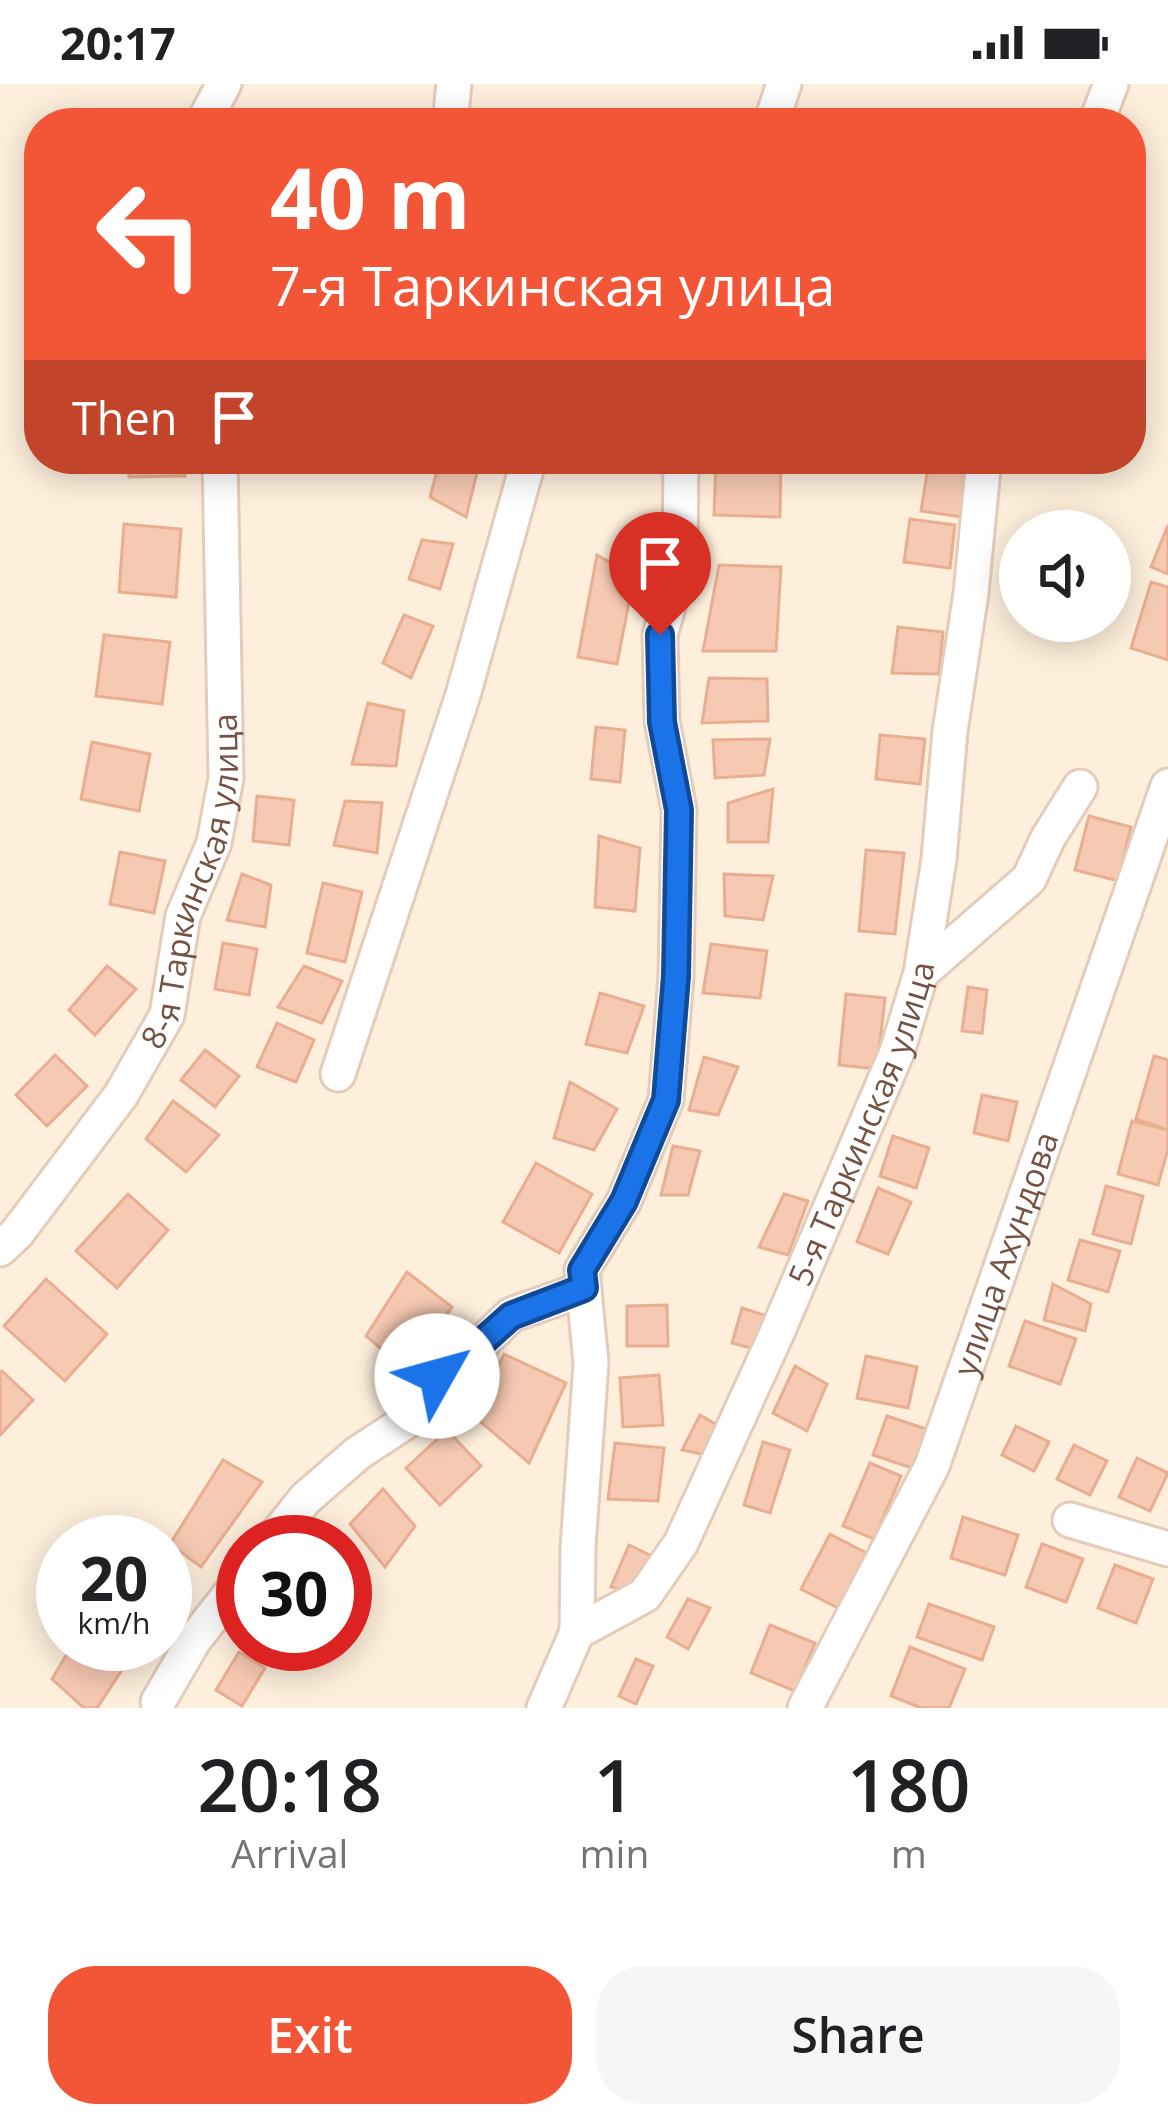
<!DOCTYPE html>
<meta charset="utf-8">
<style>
:root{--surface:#fff;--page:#f6f6f6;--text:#202124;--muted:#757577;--accent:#f35636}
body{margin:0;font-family:"Open Sans",sans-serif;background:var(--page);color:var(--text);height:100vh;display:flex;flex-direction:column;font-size:45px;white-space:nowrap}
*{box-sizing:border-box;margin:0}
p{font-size:39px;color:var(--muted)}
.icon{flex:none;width:66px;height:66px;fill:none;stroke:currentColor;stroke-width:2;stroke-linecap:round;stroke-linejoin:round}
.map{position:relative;height:1624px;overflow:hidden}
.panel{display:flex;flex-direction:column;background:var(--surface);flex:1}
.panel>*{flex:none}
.hud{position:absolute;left:24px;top:24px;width:1122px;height:366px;border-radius:48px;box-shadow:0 6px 30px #0003;background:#f35636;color:#fff;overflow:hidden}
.controls{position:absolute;left:999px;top:426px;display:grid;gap:24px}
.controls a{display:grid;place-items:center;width:132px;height:132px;border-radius:50%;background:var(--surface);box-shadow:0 6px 30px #0003;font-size:60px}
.speed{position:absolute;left:36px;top:1431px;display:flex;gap:24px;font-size:60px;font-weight:700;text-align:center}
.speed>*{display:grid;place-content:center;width:156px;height:156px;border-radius:50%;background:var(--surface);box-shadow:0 6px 30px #0003;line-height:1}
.speed small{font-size:30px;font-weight:400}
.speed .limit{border:18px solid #d22;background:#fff;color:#111}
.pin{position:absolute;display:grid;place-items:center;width:102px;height:102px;color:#fff;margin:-123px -51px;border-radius:50% 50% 50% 0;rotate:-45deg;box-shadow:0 0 12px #0007}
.pin .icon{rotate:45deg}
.me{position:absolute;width:132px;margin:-66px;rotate:52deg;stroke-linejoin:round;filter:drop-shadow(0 0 9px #0008)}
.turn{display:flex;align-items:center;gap:42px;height:252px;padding:0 48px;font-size:54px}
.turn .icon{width:156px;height:156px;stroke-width:2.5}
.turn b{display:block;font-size:84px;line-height:102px}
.then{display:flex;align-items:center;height:114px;padding:0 48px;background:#0003;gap:24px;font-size:45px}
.eta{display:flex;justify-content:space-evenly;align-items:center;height:204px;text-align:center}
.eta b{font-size:72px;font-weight:600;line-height:84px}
.primary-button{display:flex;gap:24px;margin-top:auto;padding:24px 48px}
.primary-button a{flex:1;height:138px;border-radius:48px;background:var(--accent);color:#fff;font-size:48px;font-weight:600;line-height:138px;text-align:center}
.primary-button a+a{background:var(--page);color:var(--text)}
.status{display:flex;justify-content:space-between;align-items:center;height:84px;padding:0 60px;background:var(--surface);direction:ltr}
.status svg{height:33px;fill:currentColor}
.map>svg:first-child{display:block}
.building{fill:#f6c9b2;stroke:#e9ae91;stroke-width:3}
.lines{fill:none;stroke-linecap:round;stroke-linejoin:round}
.minor-casing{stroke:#e4ccbb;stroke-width:39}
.minor{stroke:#fff;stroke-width:33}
.route-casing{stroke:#114b97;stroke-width:30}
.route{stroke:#1a73e8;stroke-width:21}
.labels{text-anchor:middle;stroke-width:9;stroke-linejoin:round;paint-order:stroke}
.street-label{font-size:33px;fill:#755244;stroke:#fff3e4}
</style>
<div class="status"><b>20:17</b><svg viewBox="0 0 49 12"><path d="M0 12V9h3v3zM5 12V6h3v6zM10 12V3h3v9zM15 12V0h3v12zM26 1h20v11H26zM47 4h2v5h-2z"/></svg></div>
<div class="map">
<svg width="1168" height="1624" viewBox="0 0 1168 1624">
<rect width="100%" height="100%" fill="#feefdc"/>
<g class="building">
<polygon points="129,375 185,375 185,392 129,393"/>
<polygon points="440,375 456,375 479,381 466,433 430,413"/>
<polygon points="716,375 781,375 780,433 714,431"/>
<polygon points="929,378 969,384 962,433 921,427"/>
<polygon points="910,435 955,441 950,484 904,478"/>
<polygon points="124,440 181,445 176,513 119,508"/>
<polygon points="1168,441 1168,490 1151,483"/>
<polygon points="422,456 453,460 440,505 409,495"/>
<polygon points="597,471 634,492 617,580 578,573"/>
<polygon points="719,481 781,483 776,567 703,567"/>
<polygon points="1151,498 1168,503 1168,576 1131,564"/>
<polygon points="404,531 433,542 411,594 383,579"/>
<polygon points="898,543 943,548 939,590 892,589"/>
<polygon points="104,551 170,558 162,620 96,612"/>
<polygon points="709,594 767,595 768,637 702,639"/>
<polygon points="368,619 404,627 396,682 352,680"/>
<polygon points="596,643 625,646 620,698 591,695"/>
<polygon points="880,651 925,655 920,700 876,695"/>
<polygon points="770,655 764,691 715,694 713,656"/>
<polygon points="92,658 150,670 139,727 81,715"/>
<polygon points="773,705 768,758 728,758 728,719"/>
<polygon points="257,712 294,716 289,761 253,757"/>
<polygon points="345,717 382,719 377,769 334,761"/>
<polygon points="1089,732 1131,743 1118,797 1075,786"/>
<polygon points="599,752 640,764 635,827 595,823"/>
<polygon points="866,766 904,769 895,850 859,847"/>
<polygon points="120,768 165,777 154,829 110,820"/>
<polygon points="242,790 271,801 265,843 227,836"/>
<polygon points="724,790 773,792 763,836 725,832"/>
<polygon points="323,799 362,808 345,878 307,869"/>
<polygon points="223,859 257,865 249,911 215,905"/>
<polygon points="711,860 767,867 760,914 703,909"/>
<polygon points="107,882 136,905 95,951 69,926"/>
<polygon points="304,882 342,897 322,939 278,923"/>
<polygon points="968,903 987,906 982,949 962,947"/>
<polygon points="600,909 644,922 627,969 586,960"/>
<polygon points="846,910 885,914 877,985 839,981"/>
<polygon points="277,939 314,956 296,998 257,983"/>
<polygon points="205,966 239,992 215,1023 181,996"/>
<polygon points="55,971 87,1002 47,1042 16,1011"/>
<polygon points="1154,972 1168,976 1168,1046 1136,1035"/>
<polygon points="704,973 738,983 718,1031 689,1026"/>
<polygon points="570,998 617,1025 594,1066 554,1054"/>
<polygon points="982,1011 1017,1018 1008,1057 974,1049"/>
<polygon points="173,1017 219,1051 186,1088 146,1055"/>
<polygon points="1132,1037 1168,1046 1168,1065 1158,1101 1118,1090"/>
<polygon points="893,1052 929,1064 916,1104 880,1092"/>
<polygon points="673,1062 700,1067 688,1111 661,1111"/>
<polygon points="536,1079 592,1110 559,1169 503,1138"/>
<polygon points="1106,1102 1143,1112 1131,1160 1093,1150"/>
<polygon points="878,1104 911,1118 888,1170 857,1158"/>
<polygon points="128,1110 168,1146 117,1204 76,1167"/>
<polygon points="784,1110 808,1117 788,1171 759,1163"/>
<polygon points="1080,1156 1120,1167 1108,1208 1068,1196"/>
<polygon points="407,1188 452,1223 406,1286 366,1252"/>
<polygon points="46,1195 107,1250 65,1297 4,1242"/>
<polygon points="1053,1200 1091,1220 1085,1247 1044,1236"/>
<polygon points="667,1221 668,1262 627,1262 627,1222"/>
<polygon points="742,1224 767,1232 757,1266 732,1259"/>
<polygon points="1025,1237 1076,1255 1060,1300 1009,1282"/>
<polygon points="504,1270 566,1299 529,1379 475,1333"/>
<polygon points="866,1272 917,1283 908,1324 857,1314"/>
<polygon points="795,1282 827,1300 807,1347 773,1329"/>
<polygon points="2,1287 33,1316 0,1351 0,1288"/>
<polygon points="659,1291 663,1341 623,1343 620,1294"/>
<polygon points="700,1331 717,1341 702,1370 682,1366"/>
<polygon points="887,1332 935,1348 921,1387 873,1371"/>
<polygon points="1016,1342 1049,1358 1034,1387 1002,1371"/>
<polygon points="447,1346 481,1382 440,1421 406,1384"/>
<polygon points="763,1358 790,1366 770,1429 744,1421"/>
<polygon points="615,1359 664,1364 658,1417 608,1415"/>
<polygon points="1074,1361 1107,1377 1090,1411 1057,1395"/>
<polygon points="1137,1374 1168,1389 1150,1427 1119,1413"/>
<polygon points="223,1376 262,1398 201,1483 170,1460"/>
<polygon points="870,1379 901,1392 874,1455 843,1442"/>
<polygon points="383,1405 415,1442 385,1483 350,1440"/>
<polygon points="963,1433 1018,1451 1005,1491 951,1474"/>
<polygon points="830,1450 866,1469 838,1524 801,1505"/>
<polygon points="1042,1460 1083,1475 1066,1518 1026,1503"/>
<polygon points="629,1461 654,1473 630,1508 611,1503"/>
<polygon points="1115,1481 1153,1495 1136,1539 1098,1524"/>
<polygon points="688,1515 710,1524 688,1565 667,1553"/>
<polygon points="929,1520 994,1543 982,1576 917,1553"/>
<polygon points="770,1541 815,1559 795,1607 751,1589"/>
<polygon points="73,1560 139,1560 97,1624 84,1624 52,1595"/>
<polygon points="250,1560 296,1560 280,1582"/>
<polygon points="910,1563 965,1585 949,1624 921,1624 891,1612"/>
<polygon points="239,1568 265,1584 242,1622 216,1606"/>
<polygon points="636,1575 653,1582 636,1620 619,1612"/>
</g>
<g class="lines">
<g class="minor-casing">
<g id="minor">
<polyline points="203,39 224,0"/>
<polyline points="450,39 454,0"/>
<polyline points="771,39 784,0"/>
<polyline points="1096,39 1111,0"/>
<polyline points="921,889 1029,795 1048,754 1080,703"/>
<polyline points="338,990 463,611 529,375"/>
<path id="s1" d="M0,1165L17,1149L121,1011L167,931L183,832L214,759L226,694L220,375"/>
<polyline points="1070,1436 1168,1465"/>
<polyline points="271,1458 305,1415 358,1369 404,1339 437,1292 482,1259 511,1231 584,1205"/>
<polyline points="577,1548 578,1463 591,1279 582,1186 624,1117 666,1016 676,893 679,726 662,637 660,551 680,482 681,375"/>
<polyline points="158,1618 194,1556 243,1494"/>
<path id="s2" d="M544,1624L577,1548L645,1511L681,1459L776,1251L897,968L921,889L939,775L950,647L971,509L984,375"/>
<path id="s3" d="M805,1624L932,1382L1168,702"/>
</g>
</g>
<use href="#minor" class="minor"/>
</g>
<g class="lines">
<g class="route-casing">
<polyline id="route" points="437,1292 482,1258 511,1232 584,1204 582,1186 624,1117 666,1016 676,892 679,726 662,638 660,551"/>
</g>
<use href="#route" class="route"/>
</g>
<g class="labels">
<g class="street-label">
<text dy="12" stroke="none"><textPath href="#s1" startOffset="426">8-я Таркинская улица</textPath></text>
<text dy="12" stroke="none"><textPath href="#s2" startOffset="681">5-я Таркинская улица</textPath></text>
<text dy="12" stroke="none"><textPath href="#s3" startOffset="498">улица Ахундова</textPath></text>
</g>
</g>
</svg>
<div class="controls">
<a><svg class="icon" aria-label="sound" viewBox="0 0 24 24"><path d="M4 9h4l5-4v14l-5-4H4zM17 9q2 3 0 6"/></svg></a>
</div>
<div class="speed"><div>20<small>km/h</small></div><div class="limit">30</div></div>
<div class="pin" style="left:660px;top:551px;background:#d93025"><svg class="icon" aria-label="arrive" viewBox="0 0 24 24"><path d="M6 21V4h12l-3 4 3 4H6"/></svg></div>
<svg class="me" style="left:437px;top:1292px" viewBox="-20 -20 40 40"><circle r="19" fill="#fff"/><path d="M0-13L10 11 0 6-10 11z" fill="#1a73e8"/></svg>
<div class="hud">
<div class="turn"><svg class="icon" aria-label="left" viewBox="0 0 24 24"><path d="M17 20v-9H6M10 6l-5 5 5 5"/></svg><div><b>40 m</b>7-я Таркинская улица</div></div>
<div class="then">Then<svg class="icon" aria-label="arrive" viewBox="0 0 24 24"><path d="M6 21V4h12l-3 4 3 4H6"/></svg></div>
</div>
</div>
<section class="panel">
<div class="eta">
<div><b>20:18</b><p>Arrival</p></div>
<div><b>1</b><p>min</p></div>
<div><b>180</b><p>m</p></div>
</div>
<div class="primary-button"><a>Exit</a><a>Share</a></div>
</section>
